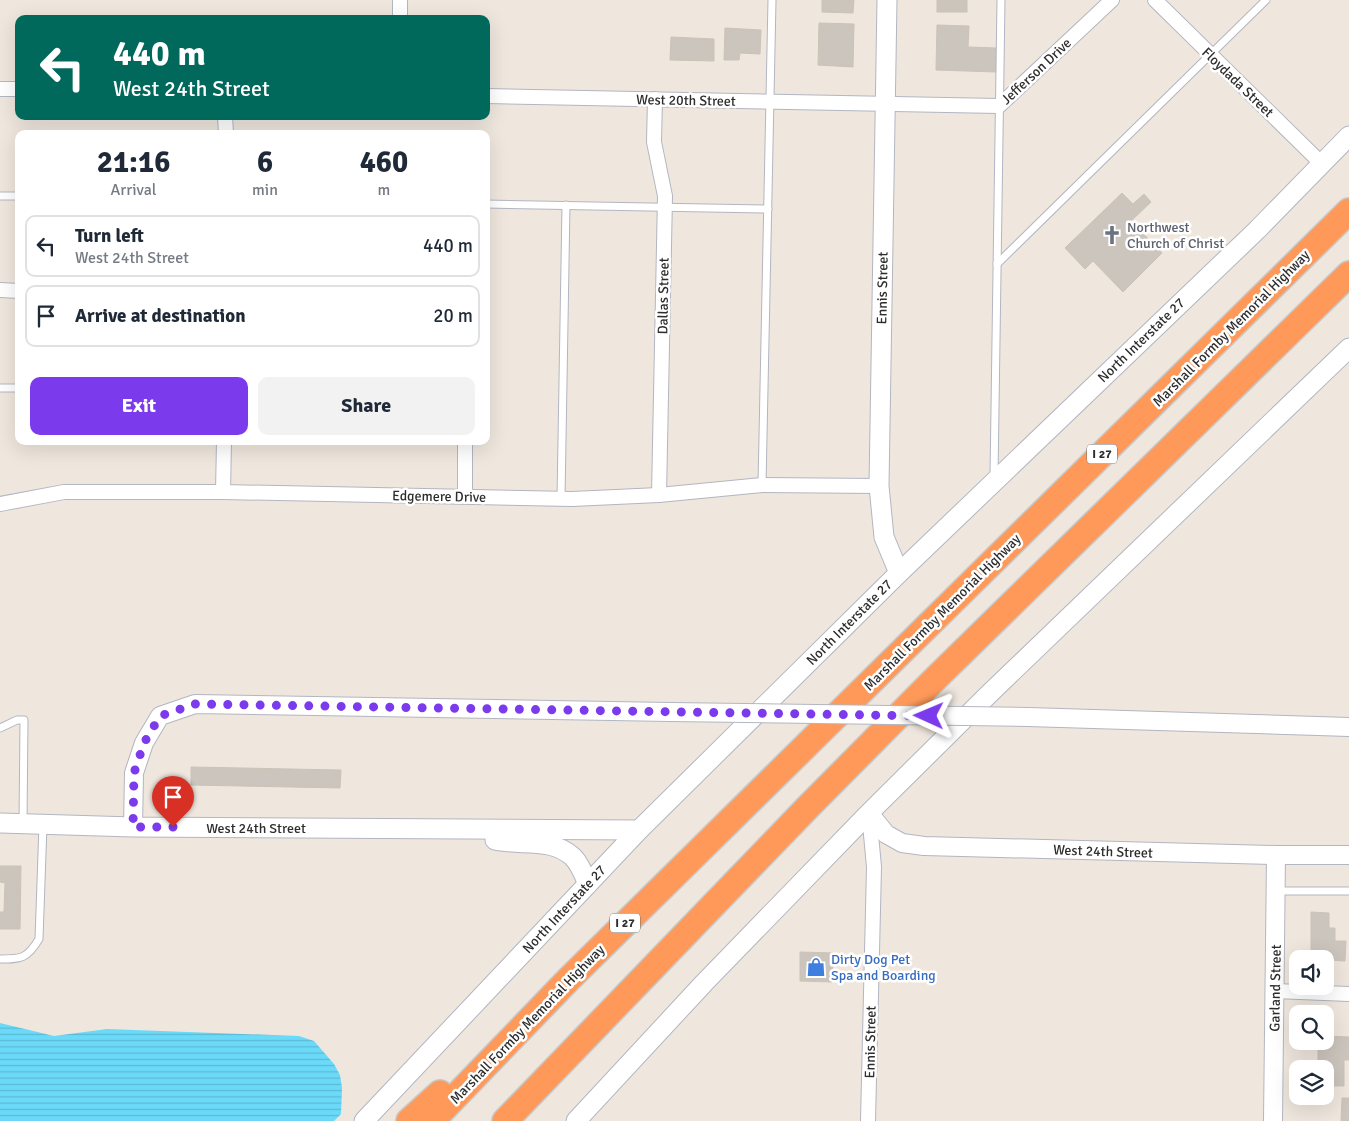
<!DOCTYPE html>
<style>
:root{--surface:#fff;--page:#f2f2f3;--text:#1f2937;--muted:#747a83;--line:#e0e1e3;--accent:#7c3aed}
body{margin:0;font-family:Signika,sans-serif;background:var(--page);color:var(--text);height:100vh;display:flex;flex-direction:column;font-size:19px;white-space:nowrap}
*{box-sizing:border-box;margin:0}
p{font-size:16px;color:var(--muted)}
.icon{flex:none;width:28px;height:28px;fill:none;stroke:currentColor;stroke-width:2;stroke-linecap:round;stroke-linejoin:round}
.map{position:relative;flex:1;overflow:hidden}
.panel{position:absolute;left:15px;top:130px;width:475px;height:315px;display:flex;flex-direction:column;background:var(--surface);border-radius:10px;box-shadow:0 5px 20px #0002}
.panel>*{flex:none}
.hud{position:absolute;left:15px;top:15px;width:475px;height:105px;border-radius:10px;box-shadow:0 5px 20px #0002;background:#00695c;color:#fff;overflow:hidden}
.buttons{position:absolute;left:1289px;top:950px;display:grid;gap:10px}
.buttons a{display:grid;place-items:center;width:45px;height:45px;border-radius:10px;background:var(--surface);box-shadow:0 5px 20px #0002;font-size:25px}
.pin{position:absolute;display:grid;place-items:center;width:42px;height:42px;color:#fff;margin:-51px -21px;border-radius:50% 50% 50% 0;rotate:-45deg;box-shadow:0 0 5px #0007}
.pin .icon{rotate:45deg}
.me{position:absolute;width:55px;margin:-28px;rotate:271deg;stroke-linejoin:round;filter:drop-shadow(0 0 4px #0008)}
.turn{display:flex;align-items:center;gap:18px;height:105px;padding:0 15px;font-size:22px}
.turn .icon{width:65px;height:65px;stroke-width:2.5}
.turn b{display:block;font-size:35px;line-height:42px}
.eta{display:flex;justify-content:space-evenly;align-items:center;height:85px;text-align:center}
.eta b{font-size:30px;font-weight:700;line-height:35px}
.cta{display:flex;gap:10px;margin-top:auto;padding:10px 15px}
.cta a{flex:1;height:58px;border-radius:10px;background:var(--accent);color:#fff;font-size:20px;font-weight:700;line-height:58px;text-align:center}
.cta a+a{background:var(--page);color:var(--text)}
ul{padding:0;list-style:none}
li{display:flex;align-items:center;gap:15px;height:62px;margin:0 10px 8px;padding:0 5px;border:2px solid var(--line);border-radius:10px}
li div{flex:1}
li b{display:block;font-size:19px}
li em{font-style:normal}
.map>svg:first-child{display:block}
.water{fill:url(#water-rules)}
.building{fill:#cbc5bd;stroke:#cbc3b7}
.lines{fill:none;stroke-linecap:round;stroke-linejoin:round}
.service-casing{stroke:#b2b6c1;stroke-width:9}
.minor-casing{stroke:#b2b6c1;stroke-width:16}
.tertiary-casing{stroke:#b2b6c1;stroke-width:20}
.secondary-casing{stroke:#b2b6c1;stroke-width:21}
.motorway-casing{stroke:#c8c8c8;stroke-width:28}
.service{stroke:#fff;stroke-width:7}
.minor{stroke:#fff;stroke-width:14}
.tertiary{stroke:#fff;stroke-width:18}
.secondary{stroke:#fff;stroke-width:19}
.motorway{stroke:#ff9959;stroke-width:25}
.tertiary-bridge-casing{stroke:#b2b6c1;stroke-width:20;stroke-linecap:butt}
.tertiary-bridge{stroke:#fff;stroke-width:18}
.route{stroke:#7c3aed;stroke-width:9;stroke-dasharray:0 16.2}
.labels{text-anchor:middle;stroke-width:5;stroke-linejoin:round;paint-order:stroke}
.shield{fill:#fff;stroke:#6c6c6c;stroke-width:1}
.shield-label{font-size:12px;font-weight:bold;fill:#2d2d2d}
.street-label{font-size:14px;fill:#2d2d2d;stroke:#fff}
.worship-label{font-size:14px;fill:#5b616d;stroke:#fff;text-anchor:start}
.shop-label{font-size:14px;fill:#366cbe;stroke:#fff;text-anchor:start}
</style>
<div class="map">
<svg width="1349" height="1121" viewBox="0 0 1349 1121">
<defs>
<pattern id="water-rules" width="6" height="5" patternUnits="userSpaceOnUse" patternTransform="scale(1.25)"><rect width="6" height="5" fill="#6adaf8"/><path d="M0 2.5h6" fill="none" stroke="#5cbbd5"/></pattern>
</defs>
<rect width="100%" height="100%" fill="#efe7de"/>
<polygon class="water" points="0,1023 54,1036 107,1029 299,1036 314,1041 334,1064 340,1075 342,1088 341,1114 334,1121 0,1121"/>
<g class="building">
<polygon points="822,0 854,0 853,13 822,12"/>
<rect x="937" y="0" width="30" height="12"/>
<polygon points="819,23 854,24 853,67 818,65"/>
<polygon points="937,25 969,26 968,47 996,48 996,72 936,70"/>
<polygon points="725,28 761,30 760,54 740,53 739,60 724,60"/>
<polygon points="671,37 714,39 714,61 670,60"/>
<polygon points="1122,193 1133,204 1144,194 1151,202 1131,221 1162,253 1123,292 1093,261 1085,269 1065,248"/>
<polygon points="191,767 341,770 340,788 191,785"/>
<polygon points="0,866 21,866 20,929 0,929 0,912 4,912 5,883 0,882"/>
<polygon points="1311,912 1329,913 1329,928 1335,928 1335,941 1346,941 1345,961 1311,959"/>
<polygon points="800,952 833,953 832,982 800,981"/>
<polygon points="1325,1036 1349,1037 1349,1060 1344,1060 1344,1086 1325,1086 1325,1069 1318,1069 1318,1041 1325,1041"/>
<polygon points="1342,1098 1349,1098 1349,1121 1341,1121"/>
</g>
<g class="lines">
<g class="service-casing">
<g id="service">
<polyline points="0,196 19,196"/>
<polyline points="486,204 768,209"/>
<polyline points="997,264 1266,0"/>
<polyline points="0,388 19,388"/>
<polyline points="994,477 1001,0"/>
<polyline points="762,485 772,0"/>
<polyline points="561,499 566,205"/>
<polyline points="0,728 17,720 24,720 23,823"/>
<polyline points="1277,891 1349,891"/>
<path d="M0,959C21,959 27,959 39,939L43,825"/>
</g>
</g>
<g class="minor-casing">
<g id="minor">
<polyline points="1155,0 1322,164"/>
<polyline points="400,19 400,0"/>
<polyline points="0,89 19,89"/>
<polyline points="486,96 999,106 1112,0"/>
<polyline points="655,99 654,142 665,196 659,495"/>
<polyline points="225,116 226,134"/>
<polyline points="0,290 19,291"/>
<polyline points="223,492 224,441"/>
<polyline points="465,496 465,441"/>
<polyline points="0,504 64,492 223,492 572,499 659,495 762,485 879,486"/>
<polyline points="1275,991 1349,994"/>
<polyline points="868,1121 874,867 869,813"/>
</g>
</g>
<g class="tertiary-casing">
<g id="tertiary">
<polyline points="1028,717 1349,727"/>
<polyline points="869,813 886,834 902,843 924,846 1276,855 1349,855"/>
<polyline points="133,827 134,773 144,743 160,716 195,704 670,712"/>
<polyline points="1273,1121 1276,855"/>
</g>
</g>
<g class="secondary-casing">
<g id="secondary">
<polyline points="887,0 879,486 884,537 899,573"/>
<polyline points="0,823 133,827 639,830"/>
<path d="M495,840C521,846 551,837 573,857C580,864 584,875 588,884"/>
<polyline points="364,1121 639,830 899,573 1257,230 1349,136"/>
<polyline points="576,1121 704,983 869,813 989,694 1349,348"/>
</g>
</g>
<g class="motorway-casing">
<g id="motorway">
<polyline points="409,1121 440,1093"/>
<polyline points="432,1121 568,980 1349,211"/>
<polyline points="505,1121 807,808 934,680 1349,274"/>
</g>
</g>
<use href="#service" class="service"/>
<use href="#minor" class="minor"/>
<use href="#tertiary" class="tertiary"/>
<use href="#secondary" class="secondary"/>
<use href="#motorway" class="motorway"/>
<g class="tertiary-bridge-casing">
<polyline id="tertiary-bridge" points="670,712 1028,717"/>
</g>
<use href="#tertiary-bridge" class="tertiary-bridge"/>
</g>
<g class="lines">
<polyline class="route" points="173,827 133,827 134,773 144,743 160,716 195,704 929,716"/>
</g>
<defs>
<g id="church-bare" transform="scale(1.5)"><path d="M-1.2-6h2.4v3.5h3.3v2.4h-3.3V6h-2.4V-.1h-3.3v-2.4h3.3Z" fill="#6b7280" stroke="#fff" stroke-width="2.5" paint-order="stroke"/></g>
<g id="shop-bare" transform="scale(1.5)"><path d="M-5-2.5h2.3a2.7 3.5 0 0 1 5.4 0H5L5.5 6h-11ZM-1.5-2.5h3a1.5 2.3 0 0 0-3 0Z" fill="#3f7fe0" stroke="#fff" stroke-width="2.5" paint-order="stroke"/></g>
</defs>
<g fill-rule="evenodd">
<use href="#church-bare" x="1112" y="235"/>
<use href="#shop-bare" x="816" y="967"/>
</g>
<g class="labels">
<g class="shield">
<rect x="1087" y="444.5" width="30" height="19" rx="4"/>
<rect x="610" y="913.5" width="30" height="19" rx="4"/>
</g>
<g class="shield-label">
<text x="1102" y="458">I 27</text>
<text x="625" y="927">I 27</text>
</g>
<g class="street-label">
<text transform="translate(1036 71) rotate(-43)" y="5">Jefferson Drive</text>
<text transform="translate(1238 82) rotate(44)" y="5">Floydada Street</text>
<text transform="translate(686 100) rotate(1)" y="5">West 20th Street</text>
<text transform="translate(882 288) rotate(-89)" y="5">Ennis Street</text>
<text transform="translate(663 296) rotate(-89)" y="5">Dallas Street</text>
<text transform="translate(1231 328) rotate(-45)" y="5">Marshall Formby Memorial Highway</text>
<text transform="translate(1141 340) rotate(-44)" y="5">North Interstate 27</text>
<text transform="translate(439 496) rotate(1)" y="5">Edgemere Drive</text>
<text transform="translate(942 612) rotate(-45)" y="5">Marshall Formby Memorial Highway</text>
<text transform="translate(849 622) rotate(-45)" y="5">North Interstate 27</text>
<text x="256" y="833">West 24th Street</text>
<text transform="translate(1103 851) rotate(2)" y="5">West 24th Street</text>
<text transform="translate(564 909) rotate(-47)" y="5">North Interstate 27</text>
<text transform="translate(1275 988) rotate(-89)" y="5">Garland Street</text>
<text transform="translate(527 1024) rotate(-46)" y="5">Marshall Formby Memorial Highway</text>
<text transform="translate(870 1042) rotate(-89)" y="5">Ennis Street</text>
</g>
<g class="worship-label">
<text x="1127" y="232">Northwest<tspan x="1127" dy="16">Church of Christ</tspan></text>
</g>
<g class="shop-label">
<text x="831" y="964">Dirty Dog Pet<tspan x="831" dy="16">Spa and Boarding</tspan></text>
</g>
</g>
</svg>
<div class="buttons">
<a><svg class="icon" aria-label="sound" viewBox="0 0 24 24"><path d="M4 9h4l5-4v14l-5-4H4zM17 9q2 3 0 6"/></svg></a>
<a><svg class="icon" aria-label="search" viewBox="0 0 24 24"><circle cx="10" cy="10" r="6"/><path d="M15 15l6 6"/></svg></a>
<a><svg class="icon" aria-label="layers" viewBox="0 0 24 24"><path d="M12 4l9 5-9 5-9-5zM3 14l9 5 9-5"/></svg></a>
</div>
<div class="pin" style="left:173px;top:827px;background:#d93025"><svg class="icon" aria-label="arrive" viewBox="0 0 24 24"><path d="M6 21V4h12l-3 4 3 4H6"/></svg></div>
<svg class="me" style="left:929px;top:716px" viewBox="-20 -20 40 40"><path d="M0-17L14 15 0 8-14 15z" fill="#7c3aed" stroke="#fff" stroke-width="4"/></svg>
<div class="hud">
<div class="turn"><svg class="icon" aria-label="left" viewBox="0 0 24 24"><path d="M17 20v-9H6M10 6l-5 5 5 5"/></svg><div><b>440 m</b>West 24th Street</div></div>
</div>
<section class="panel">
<div class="eta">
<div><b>21:16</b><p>Arrival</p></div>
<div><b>6</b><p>min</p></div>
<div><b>460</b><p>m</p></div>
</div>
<ul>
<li><svg class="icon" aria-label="left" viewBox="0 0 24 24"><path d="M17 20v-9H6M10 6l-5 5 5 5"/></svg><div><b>Turn left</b><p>West 24th Street</p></div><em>440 m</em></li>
<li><svg class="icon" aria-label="arrive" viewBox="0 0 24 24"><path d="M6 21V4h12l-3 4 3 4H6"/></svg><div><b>Arrive at destination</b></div><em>20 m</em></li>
</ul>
<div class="cta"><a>Exit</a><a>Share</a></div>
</section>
</div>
